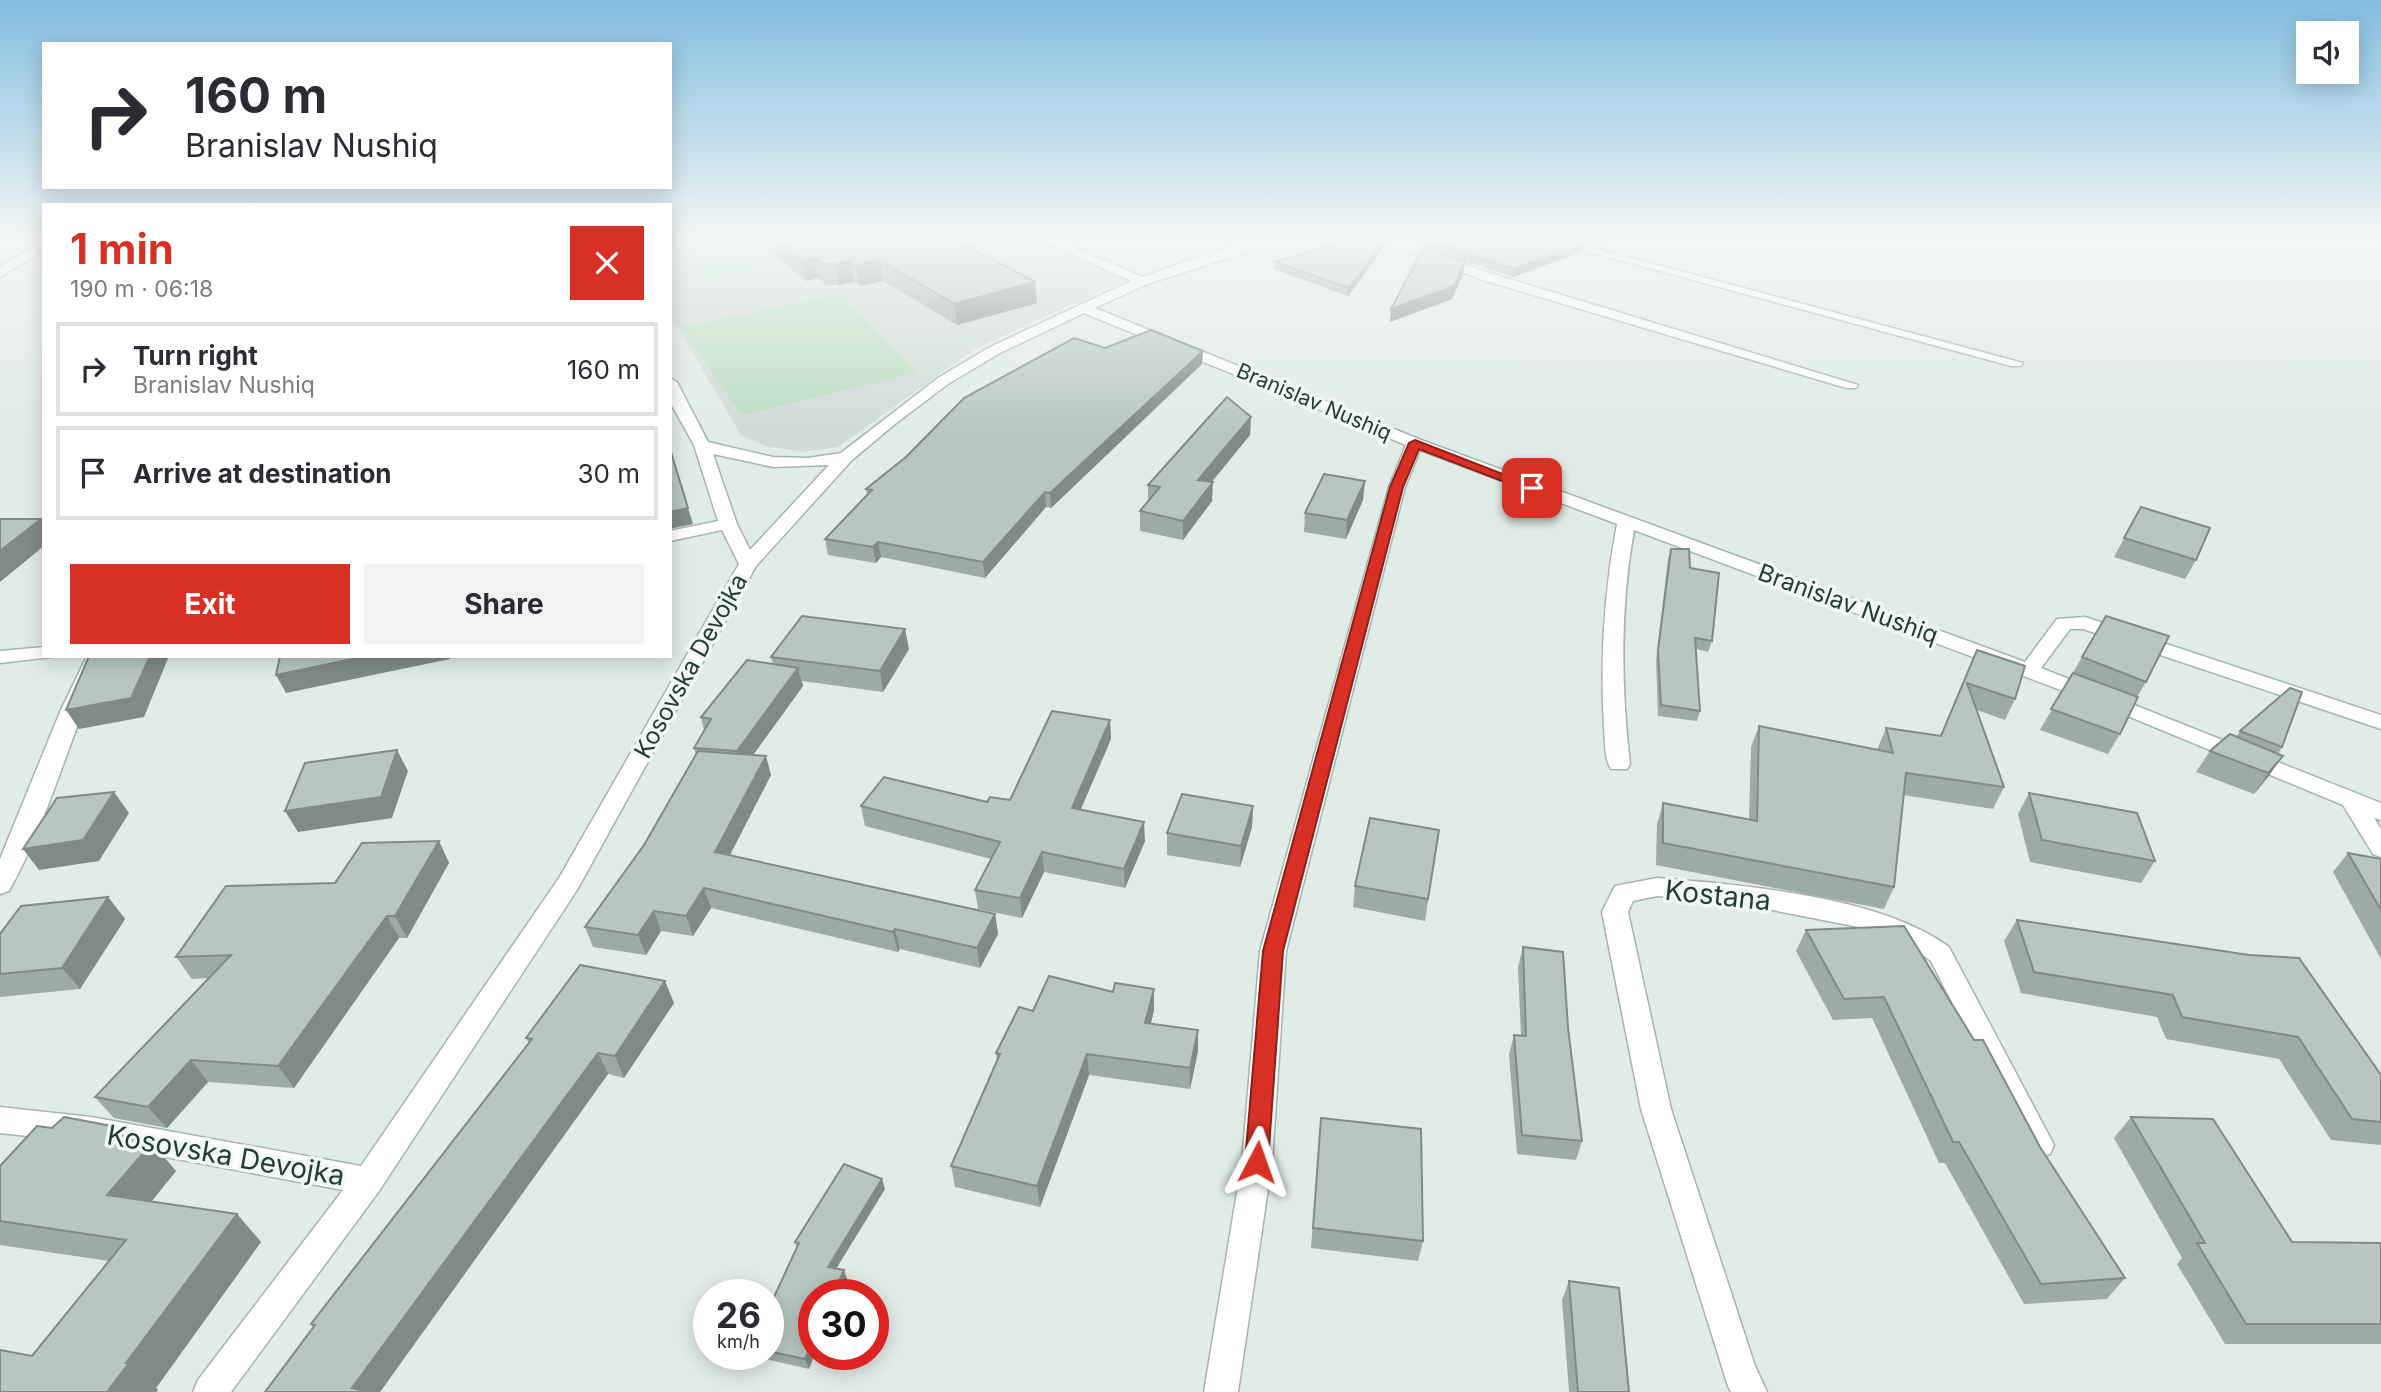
<!DOCTYPE html>
<meta charset="utf-8">
<style>
:root{--surface:#fff;--page:#f2f2f3;--text:#2b2b33;--muted:#7c7c81;--line:#e1e1e2;--accent:#d93025}
body{margin:0;font-family:Inter,sans-serif;background:var(--page);color:var(--text);height:100vh;display:flex;flex-direction:column;font-size:26px;white-space:nowrap}
*{box-sizing:border-box;margin:0}
p{font-size:23px;color:var(--muted)}
.icon{flex:none;width:38px;height:38px;fill:none;stroke:currentColor;stroke-width:2;stroke-linecap:round;stroke-linejoin:round}
.map{position:relative;flex:1;overflow:hidden}
.side{position:absolute;left:42px;top:203px;width:630px;height:455px;display:flex;flex-direction:column;background:var(--surface);border-radius:0px;box-shadow:0 4px 18px #0003}
.side>*{flex:none}
.banner{position:absolute;left:42px;top:42px;width:630px;height:147px;border-radius:0px;box-shadow:0 4px 18px #0003;background:#fff;color:var(--text);overflow:hidden}
.controls{position:absolute;left:2296px;top:21px;display:grid;gap:14px}
.controls a{display:grid;place-items:center;width:63px;height:63px;border-radius:0px;background:var(--surface);box-shadow:0 4px 18px #0003;font-size:35px}
.speed{position:absolute;left:693px;top:1279px;display:flex;gap:14px;font-size:35px;font-weight:700;text-align:center}
.speed>*{display:grid;place-content:center;width:91px;height:91px;border-radius:50%;background:var(--surface);box-shadow:0 4px 18px #0003;line-height:1}
.speed small{font-size:18px;font-weight:400}
.speed .limit{border:10px solid #d22;background:#fff;color:#111}
.pin{position:absolute;display:grid;place-items:center;width:60px;height:60px;color:#fff;margin:-30px;border-radius:14px;box-shadow:0 4px 10px #0006}
.me{position:absolute;width:77px;margin:-38px;rotate:4deg;stroke-linejoin:round;filter:drop-shadow(0 0 5px #0008)}
.turn{display:flex;align-items:center;gap:24px;height:147px;padding:0 28px;font-size:32px}
.turn .icon{width:91px;height:91px;stroke-width:2.5}
.turn b{display:block;font-size:49px;line-height:60px}
.round{display:grid;place-items:center;flex:none;width:74px;height:74px;border-radius:0px;background:var(--page)}
.headline{display:flex;align-items:center;justify-content:space-between;height:119px;padding:0 28px}
h1{font-size:42px;font-weight:700;line-height:52px;color:var(--accent)}
.primary-button{display:flex;gap:14px;margin-top:auto;padding:14px 28px}
.primary-button a{flex:1;height:80px;border-radius:0px;background:var(--accent);color:#fff;font-size:28px;font-weight:700;line-height:80px;text-align:center}
.primary-button a+a{background:var(--page);color:var(--text)}
ul{padding:0;list-style:none}
li{display:flex;align-items:center;gap:21px;height:94px;margin:0 14px 10px;padding:0 14px;border:4px solid var(--line);border-radius:0px}
li div{flex:1}
li b{display:block;font-size:26px}
li em{font-style:normal}
.map>svg:first-child{display:block}
.built{fill:#d0dcd6}
.green{fill:#baddc2}
.lines{fill:none;stroke-linecap:round;stroke-linejoin:round}
.street-casing{stroke:#a5b4ae;stroke-width:3}
.street{fill:#fff;fill-rule:evenodd}
.wall{fill:#9daba5}
.shaded-wall{fill:#808b86}
.building{fill:#b7c7c0;stroke:#808b86;stroke-width:2}
.route{fill:#d93025;stroke:#8d1f18;stroke-width:2}
.labels{text-anchor:middle;stroke-width:7;stroke-linejoin:round;paint-order:stroke}
.far-street-label{font-size:21px;fill:#223d34;stroke:#f2f9f5}
.street-label{font-size:24px;fill:#223d34;stroke:#f2f9f5}
.near-street-label{font-size:28px;fill:#223d34;stroke:#f2f9f5}
</style>
<div class="map">
<svg width="2381" height="1392" viewBox="0 0 2381 1392">
<rect width="100%" height="100%" fill="#e2ece7"/>
<polygon class="built" points="717,237 908,237 944,254 1004,237 1041,237 1126,280 976,348 838,447 804,452 765,446 741,435 670,315 670,247"/>
<g class="green">
<polygon points="750,237 865,237 875,243 705,283 671,254"/>
<polygon points="841,294 917,373 741,415 681,327"/>
</g>
<g class="lines">
<g class="street-casing">
<g id="street">
<polygon points="670,237 697,237 670,245"/>
<path d="M1034,237H1049L1143,277C1191,260 1243,237 1294,237L1147,284L1095,308L1421,440L2025,662L2057,619L2085,617L2381,715V729L2083,629H2070L2041,668L2381,803V820L2374,818L2381,829V857L2373,854L2343,805L2106,707L1634,530C1620,608 1621,686 1630,764L1627,769H1611C1604,758 1605,740 1604,727C1600,659 1604,592 1617,524L1420,450L1405,487L1286,951L1272,1162L1238,1392H1204L1242,1162L1260,951L1389,487L1406,445L1084,313L1000,353L948,384L895,424L852,460L756,566L577,890L379,1191L231,1392H193L198,1380L343,1190L91,1143L0,1133V1107L91,1117L361,1166L559,878L739,564L722,530L670,541V531L718,521L694,445L670,402V378L677,382L708,442L773,457L808,458L841,453L938,378L990,347L1131,281ZM713,454L773,467L829,465L750,550L737,524Z"/>
<polygon points="1370,237 1386,237 1493,274 1858,385 1856,388 1846,388 1483,280"/>
<polygon points="1534,237 1553,237 2023,363 2021,366 2011,366"/>
<polygon points="44,240 44,250 0,277 0,267"/>
<polygon points="44,647 44,656 51,657 0,663 0,651"/>
<path d="M87,656H107C70,732 50,818 9,891L0,894V859L60,712Z"/>
<path d="M1657,878C1743,885 1880,896 1949,947L2054,1145L2050,1154L2039,1158L2028,1154L1931,961L1908,944L1874,930L1731,902L1657,896L1633,901L1628,912L1671,1109L1755,1366L1767,1392H1731L1728,1386L1641,1109L1602,912L1615,886Z"/>
</g>
</g>
<use href="#street" class="street"/>
</g>
<g class="wall">
<polygon points="751,237 950,237 1037,303 957,325 883,281 860,286 854,282 839,285 826,285 818,278 806,281"/>
<polygon points="1562,237 1624,237 1597,246"/>
<polygon points="1386,238 1385,246 1348,296 1274,269 1275,262"/>
<polygon points="1429,241 1582,245 1581,252 1513,277 1431,250 1463,275 1452,299 1390,322 1428,249"/>
<polygon points="1105,348 1202,364 1051,508 1046,507 985,578 881,557 876,563 828,555 825,539 867,495 866,489"/>
<polygon points="1251,417 1250,435 1212,482 1212,501 1183,540 1140,531 1140,511 1148,502 1148,485"/>
<polygon points="1363,500 1346,539 1304,532 1305,513"/>
<polygon points="2141,507 2196,560 2185,579 2114,557"/>
<polygon points="1671,549 1690,568 1712,641 1708,652 1696,649 1700,711 1697,721 1658,716 1656,660 1668,559"/>
<polygon points="909,649 883,692 802,681 803,686 753,755 771,775 730,855 995,914 998,934 980,968 900,949 898,952 711,908 693,936 661,931 646,955 593,947 585,927 644,845 696,755 694,748 704,730 701,717 773,664 771,657"/>
<polygon points="1977,650 2015,699 2005,720 1977,710 2004,787 1993,809 1903,795 1894,887 1884,909 1656,865 1657,824 1663,803 1749,820 1751,747 1759,726 1877,750 1886,728 1940,736"/>
<polygon points="2082,657 2146,682 2137,697 2120,734 2108,754 2040,730"/>
<polygon points="1110,720 1111,739 1081,809 1145,841 1125,888 1044,872 1022,918 978,909 975,890 991,859 865,826 861,806 987,802 1010,800"/>
<polygon points="2240,731 2282,747 2278,754 2268,777 2254,794 2196,772 2210,751 2236,737"/>
<polygon points="2029,793 2155,861 2141,883 2030,862 2018,814"/>
<polygon points="1253,806 1252,827 1240,867 1167,855 1167,833"/>
<polygon points="1439,830 1425,921 1353,907 1355,886"/>
<polygon points="439,841 449,863 407,938 399,938 294,1088 208,1082 167,1128 114,1118 95,1097 209,978 192,979 176,957 335,883"/>
<polygon points="2348,853 2381,859 2381,959 2333,872"/>
<polygon points="108,897 125,919 80,989 0,997 0,934"/>
<polygon points="2017,920 2249,955 2381,1075 2381,1145 2331,1140 2279,1059 2166,1039 2157,1017 2021,993 2004,941"/>
<polygon points="1904,926 2040,1147 2125,1278 2107,1299 2024,1304 1945,1163 1939,1163 1872,1018 1833,1020 1796,951 1806,930"/>
<polygon points="1523,947 1568,1028 1582,1141 1576,1160 1517,1154 1509,1055 1514,1035 1521,1036 1518,967"/>
<polygon points="674,1003 624,1078 608,1074 380,1392 265,1392 313,1327 311,1324 529,1043 526,1038"/>
<polygon points="1154,1010 1151,1023 1198,1030 1198,1051 1190,1089 1089,1075 1040,1207 955,1187 951,1166 997,1060 996,1053 1033,1011"/>
<polygon points="2131,1117 2292,1242 2381,1243 2381,1344 2225,1344 2177,1264 2182,1258 2114,1138"/>
<polygon points="1321,1118 1423,1241 1418,1261 1311,1248"/>
<polygon points="128,1139 176,1171 151,1202 237,1214 261,1242 156,1388 158,1390 156,1392 0,1392 32,1356 109,1261 0,1245 0,1166"/>
<polygon points="885,1189 836,1269 848,1281 842,1295 814,1295 809,1369 756,1357 755,1354 768,1354 768,1310 797,1248 795,1242"/>
<polygon points="1569,1281 1629,1392 1569,1392 1562,1300"/>
</g>
<g class="shaded-wall">
<polygon points="1604,237 1624,237 1597,246 1599,238"/>
<polygon points="1386,238 1385,246 1348,296 1349,288"/>
<polygon points="1582,245 1581,252 1513,277 1514,269"/>
<polygon points="814,258 818,278 806,281 802,261"/>
<polygon points="880,260 883,281 860,286 856,266"/>
<polygon points="850,261 854,282 839,285 835,264"/>
<polygon points="1465,262 1463,275 1452,299 1390,322 1391,309"/>
<polygon points="1035,282 1037,303 957,325 954,304"/>
<polygon points="1203,351 1202,364 1051,508 1050,493"/>
<polygon points="1251,417 1250,435 1198,498 1198,480"/>
<polygon points="1365,481 1363,500 1346,539 1347,520"/>
<polygon points="1213,482 1212,501 1183,540 1183,521"/>
<polygon points="1045,492 1046,507 985,578 983,562"/>
<polygon points="688,508 693,524 670,529 670,512"/>
<polygon points="41,519 44,524 44,546 0,582 0,551"/>
<polygon points="878,542 881,557 876,563 873,547"/>
<polygon points="905,629 909,649 883,692 880,671"/>
<polygon points="150,656 169,656 144,717 79,729 66,710"/>
<polygon points="367,656 450,656 450,659 286,693 276,675"/>
<polygon points="798,668 803,686 743,769 737,751"/>
<polygon points="1110,720 1111,739 1073,827 1072,808"/>
<polygon points="397,750 408,771 392,818 298,832 285,811"/>
<polygon points="766,756 771,775 721,872 715,852"/>
<polygon points="2283,756 2268,777 2254,794 2268,773"/>
<polygon points="114,792 129,813 99,861 39,870 23,849"/>
<polygon points="1253,806 1252,827 1240,867 1241,846"/>
<polygon points="1144,822 1145,841 1125,888 1124,869"/>
<polygon points="439,841 449,863 407,938 395,916"/>
<polygon points="1042,852 1044,872 1022,918 1020,898"/>
<polygon points="704,888 711,908 693,936 686,916"/>
<polygon points="108,897 125,919 80,989 62,968"/>
<polygon points="654,911 661,931 646,955 638,935"/>
<polygon points="995,914 998,934 980,968 977,948"/>
<polygon points="387,916 399,938 294,1088 278,1066"/>
<polygon points="895,929 900,949 898,952 893,932"/>
<polygon points="665,981 674,1003 624,1078 615,1056"/>
<polygon points="1154,989 1154,1010 1146,1044 1145,1023"/>
<polygon points="1198,1030 1198,1051 1190,1089 1190,1068"/>
<polygon points="598,1053 608,1074 380,1392 355,1392 352,1388"/>
<polygon points="1087,1054 1089,1075 1040,1207 1037,1186"/>
<polygon points="191,1060 208,1082 167,1128 148,1107"/>
<polygon points="117,1127 142,1155 152,1143 176,1171 134,1223 107,1195 108,1136"/>
<polygon points="882,1179 885,1189 831,1277 828,1267"/>
<polygon points="237,1214 261,1242 156,1388 158,1390 156,1392 107,1392 126,1363"/>
<polygon points="844,1270 848,1281 842,1295 833,1295"/>
<polygon points="814,1339 814,1354 815,1354 809,1369 805,1359"/>
</g>
<g class="building">
<polygon points="772,237 950,237 1035,282 954,304 880,260 856,266 850,261 835,264 822,264 814,258 802,261"/>
<polygon points="1359,237 1383,237 1386,238 1349,288 1275,262"/>
<polygon points="1431,237 1552,237 1582,245 1514,269 1429,241"/>
<polygon points="1424,247 1465,262 1454,286 1391,309"/>
<polygon points="1151,330 1203,351 1050,493 1045,492 983,562 878,542 873,547 825,539 872,490 866,489 906,457 964,398 1074,338 1105,348"/>
<polygon points="1227,397 1251,417 1198,480 1213,482 1183,521 1140,511 1160,487 1148,485"/>
<polygon points="670,449 688,508 670,512"/>
<polygon points="1324,474 1365,481 1347,520 1305,513"/>
<polygon points="2141,507 2210,528 2196,560 2124,538"/>
<polygon points="0,519 41,519 0,551"/>
<polygon points="1671,549 1689,549 1690,568 1719,573 1712,641 1695,638 1700,711 1661,705 1658,650"/>
<polygon points="802,616 905,629 880,671 771,657"/>
<polygon points="2106,616 2169,636 2146,682 2082,657"/>
<polygon points="1977,650 2025,666 2015,699 1967,683 2004,787 1906,773 1894,887 1663,843 1663,803 1757,821 1759,726 1893,753 1886,728 1941,736"/>
<polygon points="89,656 150,656 131,698 66,710"/>
<polygon points="280,656 367,656 276,675"/>
<polygon points="747,660 798,668 737,751 694,748 711,719 701,717"/>
<polygon points="2073,673 2138,697 2120,734 2051,709"/>
<polygon points="2290,688 2302,692 2282,747 2240,731"/>
<polygon points="1052,711 1110,720 1072,808 1144,822 1124,869 1042,852 1020,898 975,890 1000,842 861,806 884,777 987,802 990,797 1010,800"/>
<polygon points="2230,734 2283,756 2268,773 2210,751"/>
<polygon points="397,750 381,797 285,811 305,763"/>
<polygon points="698,751 766,756 715,852 995,914 977,948 895,929 893,932 704,888 686,916 654,911 638,935 585,927 644,845"/>
<polygon points="114,792 83,840 23,849 57,798"/>
<polygon points="2029,793 2137,813 2155,861 2042,840"/>
<polygon points="1182,794 1253,806 1241,846 1167,833"/>
<polygon points="1370,818 1439,830 1428,899 1355,886"/>
<polygon points="439,841 395,916 387,916 278,1066 191,1060 148,1107 95,1097 231,955 176,957 226,886 335,883 362,843"/>
<polygon points="2348,853 2381,859 2381,910"/>
<polygon points="108,897 62,968 0,974 0,934 21,906"/>
<polygon points="2017,920 2249,955 2299,958 2381,1075 2381,1122 2352,1119 2298,1037 2182,1017 2173,995 2034,972"/>
<polygon points="1904,926 1974,1040 1983,1040 2040,1147 2125,1278 2041,1284 1959,1142 1953,1142 1884,997 1844,999 1806,930"/>
<polygon points="1523,947 1563,952 1568,1028 1582,1141 1522,1135 1514,1035 1526,1036"/>
<polygon points="580,965 665,981 615,1056 598,1053 352,1388 367,1392 265,1392 315,1325 311,1324 532,1039 526,1038"/>
<polygon points="1049,976 1113,992 1115,983 1154,989 1145,1023 1198,1030 1190,1068 1087,1054 1037,1186 951,1166 1000,1054 996,1053 1019,1007 1033,1011"/>
<polygon points="64,1117 117,1127 108,1136 152,1143 107,1195 237,1214 126,1363 129,1363 107,1392 0,1392 0,1350 32,1356 126,1240 0,1221 0,1166 37,1126 52,1128"/>
<polygon points="2131,1117 2213,1119 2292,1242 2381,1243 2381,1324 2246,1324 2197,1243 2205,1243"/>
<polygon points="1321,1118 1421,1129 1423,1241 1313,1228"/>
<polygon points="844,1164 882,1179 828,1267 844,1270 833,1295 814,1295 814,1339 805,1359 768,1351 768,1310 799,1243 795,1242"/>
<polygon points="1569,1281 1619,1288 1629,1392 1578,1392"/>
</g>
<linearGradient id="sky" x2="0" y2="1"><stop stop-color="#82bddf"/><stop offset="0.55" stop-color="#f2f6f4"/><stop offset="1" stop-color="#f2f6f4" stop-opacity="0"/></linearGradient>
<rect width="2381" height="432" fill="url(#sky)"/>
<polygon class="route" points="1415,440 1539,488 1528,491 1419,449 1403,487 1283,951 1268,1162 1265,1169 1257,1172 1249,1169 1245,1162 1263,951 1390,487 1409,443"/>
<g class="labels">
<g class="far-street-label">
<text transform="translate(1314 402) rotate(23)" y="7">Branislav Nushiq</text>
</g>
<g class="street-label">
<text transform="translate(1848 604) rotate(20)" y="8">Branislav Nushiq</text>
<text transform="translate(691 666) rotate(-61)" y="8">Kosovska Devojka</text>
</g>
<g class="near-street-label">
<text transform="translate(1718 895) rotate(6)" y="10">Kostana</text>
<text transform="translate(226 1155) rotate(10)" y="10">Kosovska Devojka</text>
</g>
</g>
</svg>
<div class="controls">
<a><svg class="icon" aria-label="sound" viewBox="0 0 24 24"><path d="M4 9h4l5-4v14l-5-4H4zM17 9q2 3 0 6"/></svg></a>
</div>
<div class="speed"><div>26<small>km/h</small></div><div class="limit">30</div></div>
<div class="pin" style="left:1532px;top:488px;background:#d93025"><svg class="icon" aria-label="arrive" viewBox="0 0 24 24"><path d="M6 21V4h12l-3 4 3 4H6"/></svg></div>
<svg class="me" style="left:1257px;top:1162px" viewBox="-20 -20 40 40"><path d="M0-17L14 15 0 8-14 15z" fill="#d93025" stroke="#fff" stroke-width="4"/></svg>
<div class="banner">
<div class="turn"><svg class="icon" aria-label="right" viewBox="0 0 24 24"><path d="M7 20v-9h11M14 6l5 5-5 5"/></svg><div><b>160 m</b>Branislav Nushiq</div></div>
</div>
<section class="side">
<div class="headline"><div><h1>1 min</h1><p>190 m · 06:18</p></div><a class="round" style="background:#d93025;color:#fff"><svg class="icon" aria-label="close" viewBox="0 0 24 24"><path d="M6 6l12 12M18 6L6 18"/></svg></a></div>
<ul>
<li><svg class="icon" aria-label="right" viewBox="0 0 24 24"><path d="M7 20v-9h11M14 6l5 5-5 5"/></svg><div><b>Turn right</b><p>Branislav Nushiq</p></div><em>160 m</em></li>
<li><svg class="icon" aria-label="arrive" viewBox="0 0 24 24"><path d="M6 21V4h12l-3 4 3 4H6"/></svg><div><b>Arrive at destination</b></div><em>30 m</em></li>
</ul>
<div class="primary-button"><a>Exit</a><a>Share</a></div>
</section>
</div>
